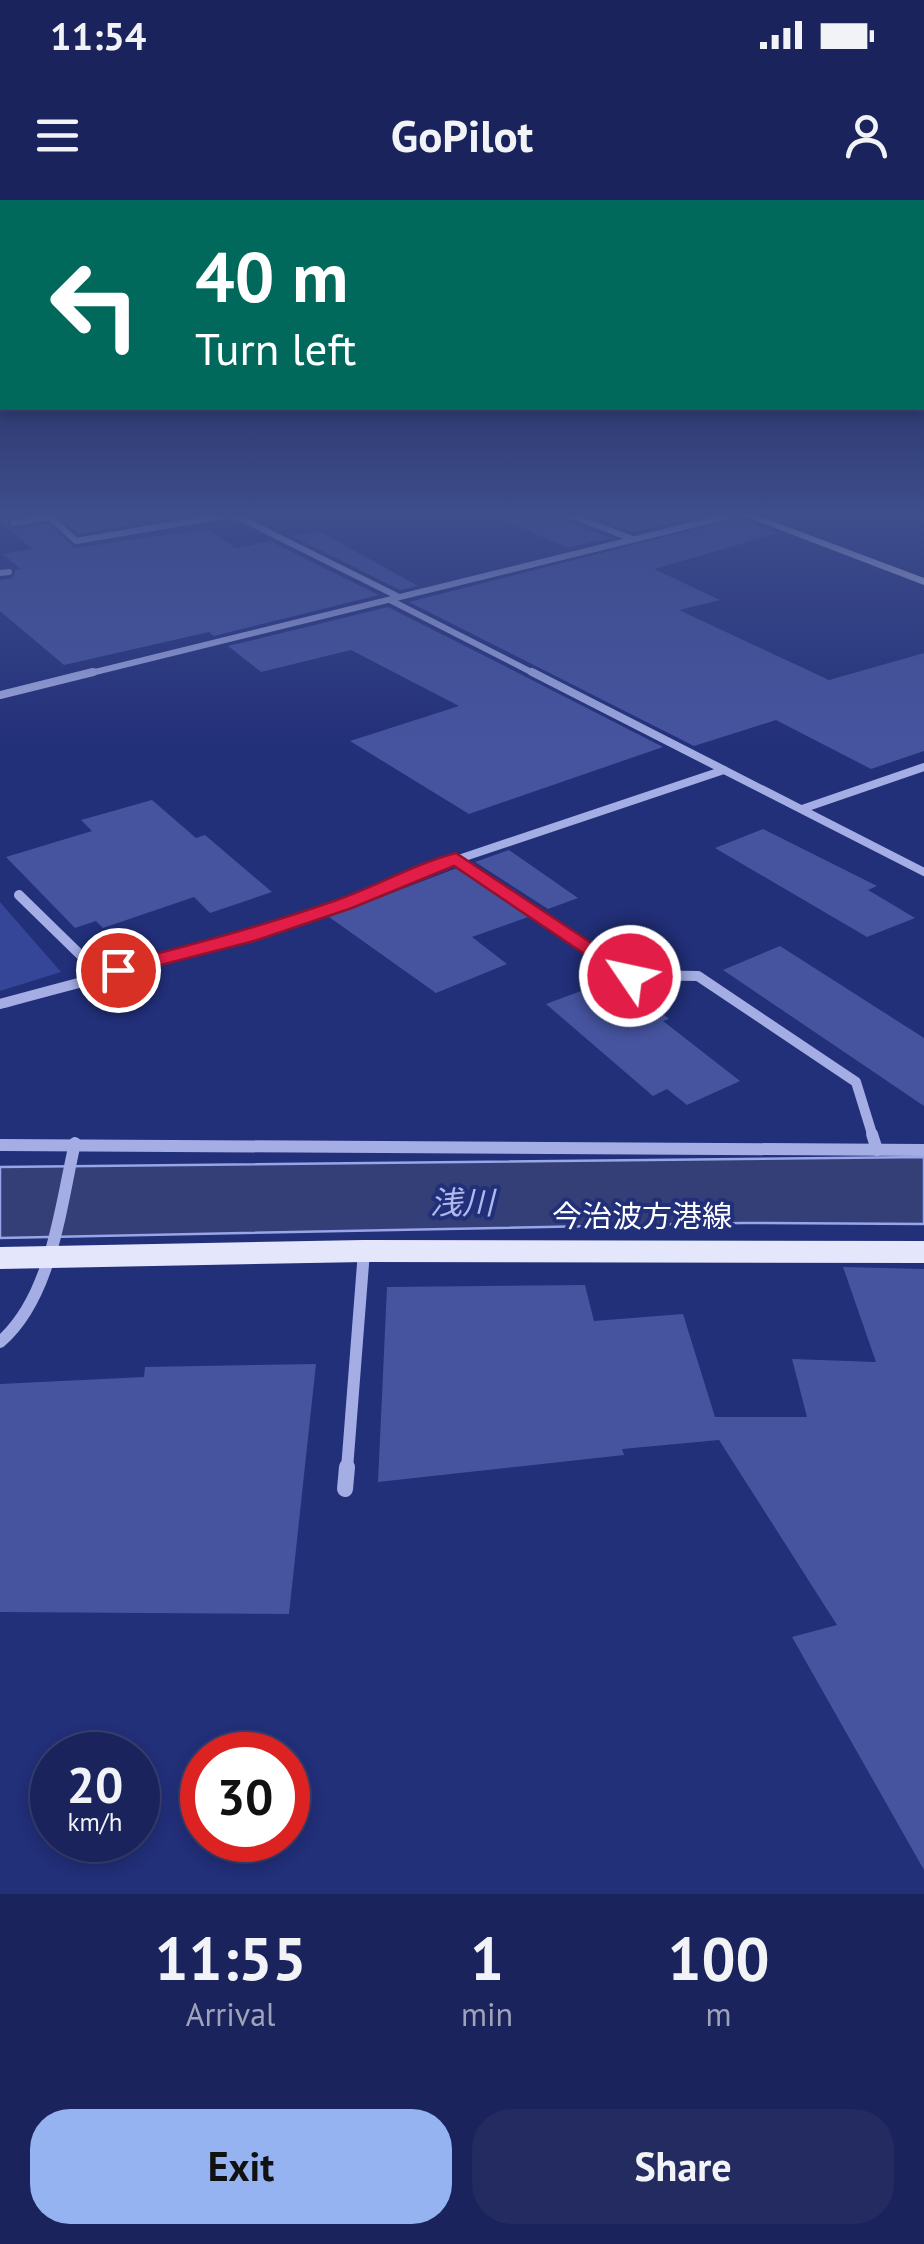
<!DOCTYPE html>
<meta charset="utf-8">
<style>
:root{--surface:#1a235b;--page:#232b61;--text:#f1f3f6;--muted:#9fa4bb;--line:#384071;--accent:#95b2f1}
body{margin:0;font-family:"PT Sans","Noto Sans JP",sans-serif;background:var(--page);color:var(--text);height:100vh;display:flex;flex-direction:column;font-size:38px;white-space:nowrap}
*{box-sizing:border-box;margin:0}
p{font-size:32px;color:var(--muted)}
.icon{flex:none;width:55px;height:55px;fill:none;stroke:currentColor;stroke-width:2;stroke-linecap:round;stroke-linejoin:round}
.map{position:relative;height:1694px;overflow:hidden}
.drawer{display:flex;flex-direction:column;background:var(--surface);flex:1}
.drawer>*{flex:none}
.hud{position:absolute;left:0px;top:0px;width:925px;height:210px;box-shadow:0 5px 15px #0003,0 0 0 2px var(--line);background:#00695c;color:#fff;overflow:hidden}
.speed{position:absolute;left:30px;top:1532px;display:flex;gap:20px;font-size:50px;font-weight:700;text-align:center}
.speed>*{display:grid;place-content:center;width:130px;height:130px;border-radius:50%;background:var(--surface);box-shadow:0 5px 15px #0003,0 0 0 2px var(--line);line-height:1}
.speed small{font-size:25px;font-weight:400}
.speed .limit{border:15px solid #d22;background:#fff;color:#111}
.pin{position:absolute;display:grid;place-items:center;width:85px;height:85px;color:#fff;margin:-42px;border:5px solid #fff;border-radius:50%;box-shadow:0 2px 10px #0007}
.me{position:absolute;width:110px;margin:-55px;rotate:304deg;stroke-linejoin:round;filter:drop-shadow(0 0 8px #0008)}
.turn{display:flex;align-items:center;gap:35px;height:210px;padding:0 30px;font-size:45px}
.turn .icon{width:130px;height:130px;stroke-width:2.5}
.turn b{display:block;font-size:70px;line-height:85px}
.eta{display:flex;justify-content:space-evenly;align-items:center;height:170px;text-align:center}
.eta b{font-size:60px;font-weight:600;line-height:70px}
.cta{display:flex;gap:20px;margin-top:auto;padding:20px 30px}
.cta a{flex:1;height:115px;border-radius:40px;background:var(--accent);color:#111;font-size:40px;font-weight:600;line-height:115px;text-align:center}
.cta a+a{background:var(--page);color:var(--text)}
.status{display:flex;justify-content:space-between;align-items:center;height:70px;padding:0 50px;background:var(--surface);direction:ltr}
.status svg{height:28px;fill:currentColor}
header{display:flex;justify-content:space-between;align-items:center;height:130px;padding:0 30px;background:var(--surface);font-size:45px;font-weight:600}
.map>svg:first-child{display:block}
.green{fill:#354597}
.water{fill:#353f77;stroke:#98a5e6;stroke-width:2.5}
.building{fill:#4654a0}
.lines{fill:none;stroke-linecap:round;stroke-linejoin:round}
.minor-far4{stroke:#a4aee5;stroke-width:6}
.minor-far3{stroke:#a4aee5;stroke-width:8}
.minor-far2{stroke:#a4aee5;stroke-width:10}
.minor-far1{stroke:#a4aee5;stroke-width:12}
.minor{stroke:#a4aee5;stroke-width:16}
.secondary{fill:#cdd3f4;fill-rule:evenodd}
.primary{fill:#e4e6fc;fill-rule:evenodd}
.route{fill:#e11d48;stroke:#92132f;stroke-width:2.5}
.labels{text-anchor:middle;stroke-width:8;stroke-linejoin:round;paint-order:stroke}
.street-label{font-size:30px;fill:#fff;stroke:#222f79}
.water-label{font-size:32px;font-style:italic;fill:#afb9ed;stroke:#222f79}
</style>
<div class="status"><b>11:54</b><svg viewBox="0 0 49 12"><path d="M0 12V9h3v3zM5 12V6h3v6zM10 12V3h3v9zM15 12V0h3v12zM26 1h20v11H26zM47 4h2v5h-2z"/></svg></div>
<header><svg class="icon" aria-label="menu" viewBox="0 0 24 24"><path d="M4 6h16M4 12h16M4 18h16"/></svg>GoPilot<svg class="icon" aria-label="person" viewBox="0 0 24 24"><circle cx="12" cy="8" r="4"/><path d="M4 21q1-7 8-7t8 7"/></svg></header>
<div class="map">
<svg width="924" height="1694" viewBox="0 0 924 1694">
<rect width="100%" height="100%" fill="#222f79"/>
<polygon class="green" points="0,702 61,772 0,791"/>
<polygon class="water" points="924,957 924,1024 742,1023 0,1038 0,967"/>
<g class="building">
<polygon points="0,315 19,315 7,320 12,330 48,324 75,348 206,329 236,348 270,341 379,395 214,436 209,432 64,465 0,411 0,380 12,378 16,370 21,369 2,354 32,349 0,321"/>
<polygon points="58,315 120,315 133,324 78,334"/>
<polygon points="491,315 563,315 568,321 611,338 568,348"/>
<polygon points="589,315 704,315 634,332"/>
<polygon points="739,318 778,333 654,369 720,400 679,410 829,480 924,453 924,551 871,569 776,520 694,546 409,402"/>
<polygon points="319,331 418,386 400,390 292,336"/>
<polygon points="388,407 528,478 663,547 469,614 350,541 459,506 351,450 261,472 228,446"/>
<polygon points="152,600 196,638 205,635 272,692 210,713 194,697 103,728 96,721 75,728 6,657 92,631 81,620"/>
<polygon points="763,629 877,686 868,690 915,718 867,737 715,648"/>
<polygon points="509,650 578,698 548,709 475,662"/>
<polygon points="457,668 528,717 472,737 507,764 436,793 329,717"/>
<polygon points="780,746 924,838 924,906 723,770"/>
<polygon points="616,778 669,819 663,821 740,881 687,905 667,889 653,896 546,804"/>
<polygon points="843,1067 924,1069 924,1670 792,1437 837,1425 719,1240 622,1249 624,1255 378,1282 387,1087 585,1085 594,1121 683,1114 715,1217 807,1217 792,1159 876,1162"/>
<polygon points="316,1164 289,1414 0,1412 0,1184 144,1177 145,1167"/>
</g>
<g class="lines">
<g class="minor-far4">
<polyline points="234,315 399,397"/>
<polyline points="570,315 632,339"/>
<polyline points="13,323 50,317 76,341 229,315"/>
<polyline points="0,373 9,372"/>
<polyline points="390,400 537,475"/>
<polyline points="83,475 733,315"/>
</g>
<g class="minor-far3">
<polyline points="532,472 924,672"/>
<polyline points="0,495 93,472"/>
<polyline points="802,609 924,567"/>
<polyline points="457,659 485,677"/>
<polyline points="405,677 724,570"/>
</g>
<g class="minor-far2">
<polyline points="481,675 631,775 698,776 856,882 873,937"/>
<polyline points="19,695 101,775"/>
<path d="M0,804C139,766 279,734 410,675"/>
</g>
<g class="minor-far1">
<polyline points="872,934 877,950"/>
<polyline points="0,945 924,950"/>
<path d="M0,1142C52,1097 60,1008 75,943"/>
<polyline points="347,1269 364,1051"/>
</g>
<polyline class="minor" points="345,1289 347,1267"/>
<polygon class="secondary" points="741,315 756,315 924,378 924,385"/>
<polygon class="primary" points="364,1040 924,1041 924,1063 364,1062 0,1069 0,1047"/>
</g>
<linearGradient id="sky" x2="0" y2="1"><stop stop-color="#131a43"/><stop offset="0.57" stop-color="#3e4d8c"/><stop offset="1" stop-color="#3e4d8c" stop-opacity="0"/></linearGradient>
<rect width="924" height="552" fill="url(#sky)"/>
<path class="route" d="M456,653L641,776L630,782L623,780L454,666L352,708L254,741L118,776L107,770L110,766C186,746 260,727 334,701C376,687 413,664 456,653Z"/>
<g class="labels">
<g class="street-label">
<text x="642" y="1027">今治波方港線</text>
</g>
<g class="water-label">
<text x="462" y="1014">浅川</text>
</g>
</g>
</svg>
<div class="speed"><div>20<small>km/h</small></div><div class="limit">30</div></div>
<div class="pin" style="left:118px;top:770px;background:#d93025"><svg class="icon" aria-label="arrive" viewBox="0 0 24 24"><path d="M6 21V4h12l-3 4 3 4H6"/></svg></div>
<svg class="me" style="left:630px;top:776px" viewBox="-20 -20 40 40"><circle r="17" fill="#e11d48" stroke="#fff" stroke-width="3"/><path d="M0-11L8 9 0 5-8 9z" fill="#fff"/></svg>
<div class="hud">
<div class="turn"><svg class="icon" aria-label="left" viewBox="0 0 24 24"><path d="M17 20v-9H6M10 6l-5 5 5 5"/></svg><div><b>40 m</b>Turn left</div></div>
</div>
</div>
<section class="drawer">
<div class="eta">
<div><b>11:55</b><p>Arrival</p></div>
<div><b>1</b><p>min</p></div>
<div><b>100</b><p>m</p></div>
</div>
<div class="cta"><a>Exit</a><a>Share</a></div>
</section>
